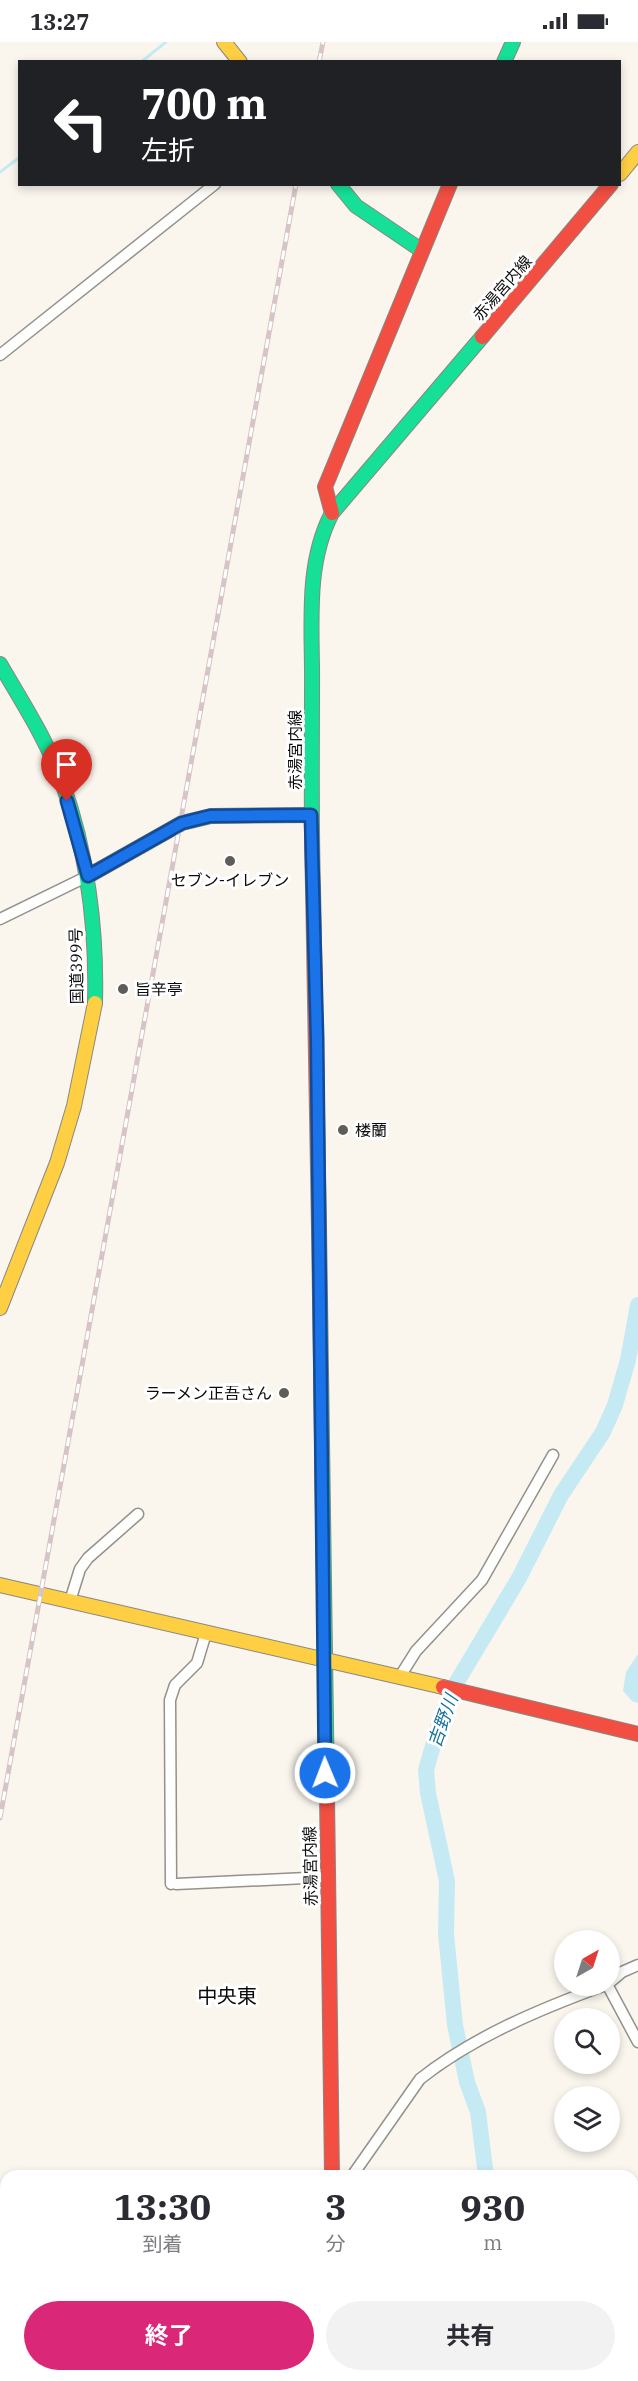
<!DOCTYPE html>
<html lang="ja">
<meta charset="utf-8">
<style>
:root{--surface:#fff;--page:#f2f2f3;--text:#2b2b33;--muted:#7c7c81;--accent:#db2777}
body{margin:0;font-family:"IBM Plex Serif","Noto Sans JP",serif;background:var(--page);color:var(--text);height:100vh;display:flex;flex-direction:column;font-size:22px;white-space:nowrap}
*{box-sizing:border-box;margin:0}
p{font-size:20px;color:var(--muted)}
.icon{flex:none;width:33px;height:33px;fill:none;stroke:currentColor;stroke-width:2;stroke-linecap:round;stroke-linejoin:round}
.map{position:relative;flex:1;overflow:hidden}
.side{position:absolute;left:0px;top:2128px;width:639px;height:212px;display:flex;flex-direction:column;background:var(--surface);border-radius:18px 18px 0 0;box-shadow:0 3px 9px #0003}
.side>*{flex:none}
.guide{position:absolute;left:18px;top:18px;width:603px;height:126px;border-radius:0px;box-shadow:0 3px 9px #0003;background:#202124;color:#fff;overflow:hidden}
.needle{width:39px;rotate:39deg}
.buttons{position:absolute;left:554px;top:1888px;display:grid;gap:12px}
.buttons a{display:grid;place-items:center;width:66px;height:66px;border-radius:50%;background:var(--surface);box-shadow:0 3px 9px #0003;font-size:30px}
.pin{position:absolute;display:grid;place-items:center;width:51px;height:51px;color:#fff;margin:-62px -26px;border-radius:50% 50% 50% 0;rotate:-45deg;box-shadow:0 0 6px #0007}
.pin .icon{rotate:45deg}
.me{position:absolute;width:66px;margin:-33px;rotate:359deg;stroke-linejoin:round;filter:drop-shadow(0 0 4px #0008)}
.turn{display:flex;align-items:center;gap:21px;height:126px;padding:0 24px;font-size:27px}
.turn .icon{width:78px;height:78px;stroke-width:2.5}
.turn b{display:block;font-size:42px;line-height:51px}
.eta{display:flex;justify-content:space-evenly;align-items:center;height:102px;text-align:center}
.eta b{font-size:36px;font-weight:700;line-height:42px}
.primary-button{display:flex;gap:12px;margin-top:auto;padding:12px 24px}
.primary-button a{flex:1;height:69px;border-radius:36px;background:var(--accent);color:#fff;font-size:24px;font-weight:700;line-height:69px;text-align:center}
.primary-button a+a{background:var(--page);color:var(--text)}
.status{display:flex;justify-content:space-between;align-items:center;height:42px;padding:0 30px;background:var(--surface);direction:ltr}
.status svg{height:16px;fill:currentColor}
.map>svg:first-child{display:block}
.water{fill:#c6eaf3}
.lines{fill:none;stroke-linecap:round;stroke-linejoin:round}
.stream{stroke:#c6eaf3;stroke-width:3}
.river{stroke:#c6eaf3;stroke-width:16}
.street-casing{stroke:#93918d;stroke-width:13}
.fast-casing{stroke:#898784;stroke-width:16}
.slow-casing{stroke:#898784;stroke-width:16}
.jam-casing{stroke:#898784;stroke-width:16}
.street{stroke:#fefefc;stroke-width:10}
.fast{stroke:#16e098;stroke-width:14}
.slow{stroke:#ffcf43;stroke-width:14}
.jam{stroke:#f24e42;stroke-width:14}
.rail-casing{stroke:#d6c4c6;stroke-width:5}
.rail{stroke:#fff;stroke-width:3;stroke-dasharray:9;stroke-linecap:butt}
.route-casing{stroke:#114b97;stroke-width:15}
.route{stroke:#1a73e8;stroke-width:10}
.poi-dot{fill:#5f5d5a;stroke:#fff;stroke-width:2}
.labels{text-anchor:middle;stroke-width:6;stroke-linejoin:round;paint-order:stroke}
.street-label{font-size:16px;fill:#0b0b0b;stroke:#fff}
.poi-label{font-size:16px;fill:#0b0b0b;stroke:#fff;text-anchor:start}
.water-label{font-size:18px;font-style:italic;fill:#16739b;stroke:#fff}
.quarter-label{font-size:20px;fill:#0b0b0b;stroke:#fff}
</style>
<div class="status"><b>13:27</b><svg viewBox="0 0 49 12"><path d="M0 12V9h3v3zM5 12V6h3v6zM10 12V3h3v9zM15 12V0h3v12zM26 1h20v11H26zM47 4h2v5h-2z"/></svg></div>
<div class="map">
<svg width="638" height="2339" viewBox="0 0 638 2339">
<rect width="100%" height="100%" fill="#faf6ee"/>
<polygon class="water" points="638,1612 638,1661 632,1659 623,1649 626,1630"/>
<g class="lines">
<g class="stream">
<polyline points="141,20 166,0"/>
<polyline points="0,130 20,115"/>
</g>
<g class="river">
<polyline points="486,2134 478,2070 467,2040 455,1983 446,1892 447,1839 428,1751 426,1728 443,1669 458,1638 519,1536 561,1453 603,1390 615,1363 628,1318 638,1263"/>
<polyline points="443,2339 445,2334"/>
</g>
<g class="street-casing">
<g id="street">
<polyline points="0,313 215,142"/>
<polyline points="0,877 88,834"/>
<polyline points="70,1559 80,1527 88,1516 138,1472"/>
<polyline points="399,1636 416,1609 482,1538 553,1413"/>
<polyline points="171,1842 170,1658 175,1643 197,1621 206,1591"/>
<polyline points="176,1842 327,1835"/>
<polyline points="609,1941 622,1930 638,1923"/>
<polyline points="608,1944 638,2000"/>
<path d="M352,2134L420,2037C473,1995 540,1967 603,1944"/>
<polyline points="300,2339 305,2334"/>
</g>
</g>
<g class="fast-casing">
<g id="fast">
<polyline points="504,20 513,0"/>
<polyline points="338,142 356,164 421,208"/>
<path d="M0,622C22,660 47,698 62,740C87,809 97,887 95,961"/>
<polyline points="88,834 182,781 211,774 311,773"/>
<path d="M313,845C311,779 312,714 312,647C313,589 304,524 332,471L482,295"/>
<polyline points="319,1186 327,1753"/>
</g>
</g>
<g class="slow-casing">
<g id="slow">
<polyline points="224,0 240,20"/>
<polyline points="620,132 638,110"/>
<polyline points="0,1266 57,1121 74,1064 95,961"/>
<polyline points="0,1543 443,1645"/>
<polyline points="334,2334 334,2339"/>
</g>
</g>
<g class="jam-casing">
<g id="jam">
<polyline points="482,295 611,142"/>
<polyline points="332,471 325,445 450,142"/>
<polyline points="313,845 319,1186"/>
<polyline points="443,1645 638,1692"/>
<polyline points="327,1753 332,2134"/>
</g>
</g>
<use href="#street" class="street"/>
<use href="#fast" class="fast"/>
<use href="#slow" class="slow"/>
<use href="#jam" class="jam"/>
<g class="rail-casing">
<g id="rail">
<polyline points="319,20 323,0"/>
<polyline points="0,1776 296,142"/>
<polyline points="633,2301 638,2304"/>
<polyline points="49,2339 56,2334"/>
</g>
</g>
<use href="#rail" class="rail"/>
</g>
<g class="lines">
<g class="route-casing">
<polyline id="route" points="67,759 88,834 182,781 210,774 311,773 317,997 325,1731"/>
</g>
<use href="#route" class="route"/>
</g>
<g class="poi-dot">
<circle cx="230" cy="819" r="6"/>
<circle cx="123" cy="947" r="6"/>
<circle cx="343" cy="1088" r="6"/>
<circle cx="284" cy="1351" r="6"/>
</g>
<g class="labels">
<g class="street-label">
<text transform="translate(502 246) rotate(-49)" y="6">赤湯宮内線</text>
<text transform="translate(295 708) rotate(-90)" y="6">赤湯宮内線</text>
<text transform="translate(76 924) rotate(-91)" y="6">国道399号</text>
<text transform="translate(310 1824) rotate(-91)" y="6">赤湯宮内線</text>
</g>
<g class="poi-label">
<text x="230" y="844" text-anchor="middle">セブン-イレブン</text>
<text x="135" y="953">旨辛亭</text>
<text x="355" y="1094">楼蘭</text>
<text x="272" y="1357" text-anchor="end">ラーメン正吾さん</text>
</g>
<g class="water-label">
<text transform="translate(443 1679) rotate(-70)" y="6">吉野川</text>
</g>
<g class="quarter-label">
<text x="227" y="1961">中央東</text>
</g>
</g>
</svg>
<div class="buttons">
<a><svg class="needle" viewBox="-14 -14 28 28"><path d="M0-13l5 13h-10z" fill="#e53935"/><path d="M0 13l5-13h-10z" fill="#7c7c81"/></svg></a>
<a><svg class="icon" aria-label="search" viewBox="0 0 24 24"><circle cx="10" cy="10" r="6"/><path d="M15 15l6 6"/></svg></a>
<a><svg class="icon" aria-label="layers" viewBox="0 0 24 24"><path d="M12 4l9 5-9 5-9-5zM3 14l9 5 9-5"/></svg></a>
</div>
<div class="pin" style="left:67px;top:759px;background:#d93025"><svg class="icon" aria-label="arrive" viewBox="0 0 24 24"><path d="M6 21V4h12l-3 4 3 4H6"/></svg></div>
<svg class="me" style="left:325px;top:1731px" viewBox="-20 -20 40 40"><circle r="17" fill="#1a73e8" stroke="#fff" stroke-width="3"/><path d="M0-11L8 9 0 5-8 9z" fill="#fff"/></svg>
<div class="guide">
<div class="turn"><svg class="icon" aria-label="left" viewBox="0 0 24 24"><path d="M17 20v-9H6M10 6l-5 5 5 5"/></svg><div><b>700 m</b>左折</div></div>
</div>
<section class="side">
<div class="eta">
<div><b>13:30</b><p>到着</p></div>
<div><b>3</b><p>分</p></div>
<div><b>930</b><p>m</p></div>
</div>
<div class="primary-button"><a>終了</a><a>共有</a></div>
</section>
</div>
